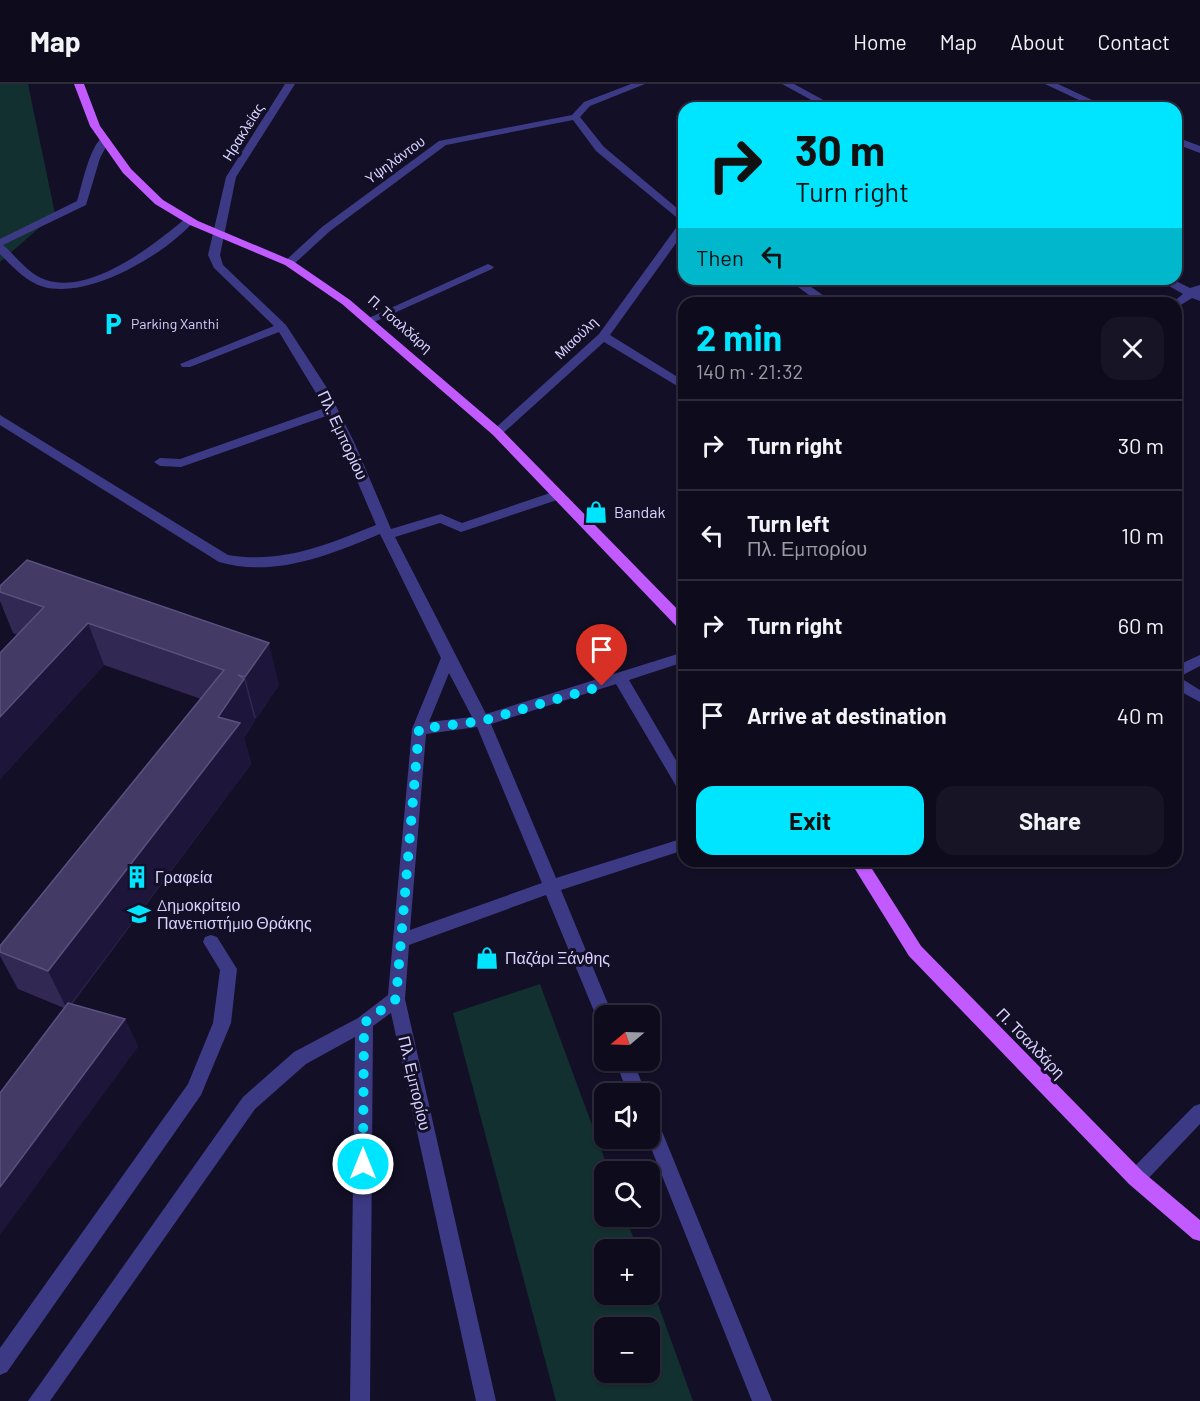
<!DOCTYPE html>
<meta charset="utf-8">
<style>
:root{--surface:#0e0b1c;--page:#171425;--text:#f1f3f6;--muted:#9b9ba3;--line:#2e2b3b;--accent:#00e5ff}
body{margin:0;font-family:Barlow,sans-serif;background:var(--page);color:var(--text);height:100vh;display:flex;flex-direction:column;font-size:22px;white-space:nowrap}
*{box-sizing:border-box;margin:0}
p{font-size:20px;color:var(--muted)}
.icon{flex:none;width:33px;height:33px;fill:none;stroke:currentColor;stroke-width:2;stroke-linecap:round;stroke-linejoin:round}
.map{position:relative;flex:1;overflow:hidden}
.side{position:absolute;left:678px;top:213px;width:504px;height:570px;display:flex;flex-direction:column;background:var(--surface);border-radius:18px;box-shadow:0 2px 4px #0004,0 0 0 2px var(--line)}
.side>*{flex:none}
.top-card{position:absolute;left:678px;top:18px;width:504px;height:183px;border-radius:18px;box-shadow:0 2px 4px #0004,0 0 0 2px var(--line);background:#00e5ff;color:#111;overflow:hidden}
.needle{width:39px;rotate:251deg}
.controls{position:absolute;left:594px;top:921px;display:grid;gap:12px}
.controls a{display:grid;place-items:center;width:66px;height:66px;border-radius:12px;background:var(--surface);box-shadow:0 2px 4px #0004,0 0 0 2px var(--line);font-size:30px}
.pin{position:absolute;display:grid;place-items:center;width:51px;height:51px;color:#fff;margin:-62px -26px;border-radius:50% 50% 50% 0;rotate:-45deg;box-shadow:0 0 6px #0007}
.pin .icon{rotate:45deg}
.me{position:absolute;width:66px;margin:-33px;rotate:0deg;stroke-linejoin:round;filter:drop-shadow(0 0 4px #0008)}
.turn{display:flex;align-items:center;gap:21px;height:126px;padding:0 18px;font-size:27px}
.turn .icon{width:78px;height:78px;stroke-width:2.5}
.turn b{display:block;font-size:42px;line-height:51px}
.then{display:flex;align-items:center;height:57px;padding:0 18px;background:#0003;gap:12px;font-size:22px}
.round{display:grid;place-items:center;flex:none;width:63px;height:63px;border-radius:18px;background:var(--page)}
.summary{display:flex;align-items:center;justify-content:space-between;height:102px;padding:0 18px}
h1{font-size:36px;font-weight:700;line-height:45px;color:var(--accent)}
.action{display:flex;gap:12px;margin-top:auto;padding:12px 18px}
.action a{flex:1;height:69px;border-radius:18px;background:var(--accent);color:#111;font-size:24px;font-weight:700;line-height:69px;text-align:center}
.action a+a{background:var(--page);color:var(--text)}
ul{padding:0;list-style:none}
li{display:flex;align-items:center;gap:18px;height:90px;padding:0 18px;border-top:2px solid var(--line)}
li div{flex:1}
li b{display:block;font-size:22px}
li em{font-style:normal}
header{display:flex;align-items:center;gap:36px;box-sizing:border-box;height:84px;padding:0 30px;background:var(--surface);border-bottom:2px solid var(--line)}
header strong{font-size:28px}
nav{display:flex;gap:33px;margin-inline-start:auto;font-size:21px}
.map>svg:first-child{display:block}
.green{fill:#12302f;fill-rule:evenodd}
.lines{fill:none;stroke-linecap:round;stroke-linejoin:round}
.minor{fill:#3d3a85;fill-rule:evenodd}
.major{fill:#c25bff;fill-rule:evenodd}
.wall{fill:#312854}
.shaded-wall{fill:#1d163a}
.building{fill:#433a66;stroke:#5a527e;stroke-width:1.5}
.route{stroke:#00e5ff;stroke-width:10;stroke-dasharray:0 18}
.labels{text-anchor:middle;stroke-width:6;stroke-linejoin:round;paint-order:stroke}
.far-street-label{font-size:14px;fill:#d9d4ff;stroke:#130f26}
.far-poi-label{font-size:14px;fill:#d9d4ff;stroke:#130f26;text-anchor:start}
.street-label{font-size:16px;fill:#d9d4ff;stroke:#130f26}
.poi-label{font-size:16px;fill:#d9d4ff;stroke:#130f26;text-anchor:start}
</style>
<header>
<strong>Map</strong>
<nav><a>Home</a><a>Map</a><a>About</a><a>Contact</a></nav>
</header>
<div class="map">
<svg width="1200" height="1317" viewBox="0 0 1200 1317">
<rect width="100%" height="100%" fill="#130f26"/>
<g class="green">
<polygon points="0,0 28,0 55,130 0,178"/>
<path d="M540,900L609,1087L604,1088V1132L625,1133L638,1165L604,1166V1210H650V1198L693,1317H556L453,929ZM604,1244H650V1288H604Z"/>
</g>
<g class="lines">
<g class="minor">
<path d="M285,0H295L236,93L220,171L223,181L286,241L327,304L355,360L391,445L441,430L462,439L553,408H563L564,411L563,414L461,448L440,439L395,453L486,630L684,568V578L629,596L684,690V709L679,707L616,600L491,640L556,794L684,754V766L561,806L613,932H604V939L599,937L596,932L546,811L409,861L405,915L496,1317H476L391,929L373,942L370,1317H350L355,953L306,980L255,1025L50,1317H28L243,1013L294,968L358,934L388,911L412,645L441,574L380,450C330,471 274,494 219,478L0,341V331L228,471C281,480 327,461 376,441L329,331L181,383L160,382L154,378L160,374L180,375L325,324L279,248L190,283H182L180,280L274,242L214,184L208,171L226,93ZM449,589L472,633L429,638ZM477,643L542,799L410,846L426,650Z"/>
<polygon points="631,0 645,0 590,22 580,33 604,63 684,130 684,148 610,251 684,297 684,306 604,258 501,351 497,352 491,348 599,250 681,137 596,67 573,36 446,61 330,147 293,181 289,182 283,179 322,143 439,57 572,31 584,18"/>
<polygon points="782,0 794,0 838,24 826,24"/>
<polygon points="1045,0 1058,0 1109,24 1096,24"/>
<path d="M105,52L110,55L100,74L86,121L3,161C17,173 28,190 46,196C91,211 154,161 186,134L195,136C166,170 90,215 44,203C26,198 13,183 0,170V155L77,117C82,102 90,58 105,52Z"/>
<polygon points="1176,53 1200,62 1200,69 1176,60"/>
<polygon points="488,180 494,183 492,185 372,239 364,239 362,237"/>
<polygon points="787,195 800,195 834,219 820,219"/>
<polygon points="1157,195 1172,195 1190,204 1200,201 1200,217 1192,214 1176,224 1176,219 1172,219 1183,210"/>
<polygon points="1200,571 1200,582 1179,593 1200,606 1200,618 1176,605 1176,582"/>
<polygon points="211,851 217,853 237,885 231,939 201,1011 7,1288 0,1291 0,1264 188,1000 213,939 220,886 203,858 205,853"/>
<polygon points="615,976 633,976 646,1010 628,1010"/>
<polygon points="1200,1020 1200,1040 1143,1100 1136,1103 1129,1100 1127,1094 1129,1088 1194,1022"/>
<polygon points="650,1032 656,1034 659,1040 772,1317 752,1317 647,1054 650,1054"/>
</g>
<g class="major">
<polygon points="74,0 84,0 100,42 131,85 163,116 198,137 293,177 350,216 501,345 684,532 684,546 679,545 493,351 342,220 285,181 190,141 155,120 123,89 90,42"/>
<polygon points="850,777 867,777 921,862 1143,1088 1200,1136 1200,1157 1193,1155 1129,1100 909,872"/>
</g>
</g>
<polygon class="wall" points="0,502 279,601 256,635 254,634 255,637 244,654 251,680 72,920 125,935 138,963 64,924 18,905 0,872 0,862 201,615 104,581 0,695 0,569 18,551 13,549 0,517"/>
<g class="shaded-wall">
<polygon points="88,539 104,581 0,695 0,633"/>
<polygon points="269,559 279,601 256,635 245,593"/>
<polygon points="244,595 255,637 244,654 251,680 67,925 48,887"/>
<polygon points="125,935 138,963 0,1151 0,1103"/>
</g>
<g class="building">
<polygon points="27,476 269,559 245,593 238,591 244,595 218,633 240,639 48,887 0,868 0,862 224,586 88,539 0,633 0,569 44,523 0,508 0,502"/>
<polygon points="68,919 125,935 0,1103 0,1009"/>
</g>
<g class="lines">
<polyline class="route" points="363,1080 364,939 396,915 419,645 482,637 602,602"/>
</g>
<defs>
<g id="parking-bare" transform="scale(1.8)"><path d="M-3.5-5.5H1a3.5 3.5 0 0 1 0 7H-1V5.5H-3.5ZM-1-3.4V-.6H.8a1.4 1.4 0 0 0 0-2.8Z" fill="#00e5ff" stroke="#130f26" stroke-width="2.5" paint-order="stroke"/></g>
<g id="shop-bare" transform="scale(1.8)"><path d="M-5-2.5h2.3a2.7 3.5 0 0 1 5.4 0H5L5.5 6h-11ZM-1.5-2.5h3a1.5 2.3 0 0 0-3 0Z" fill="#00e5ff" stroke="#130f26" stroke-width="2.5" paint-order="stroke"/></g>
<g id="building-bare" transform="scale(1.8)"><path d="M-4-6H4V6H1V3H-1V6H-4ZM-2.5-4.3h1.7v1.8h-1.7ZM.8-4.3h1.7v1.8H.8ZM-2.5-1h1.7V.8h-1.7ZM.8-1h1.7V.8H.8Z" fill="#00e5ff" stroke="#130f26" stroke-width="2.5" paint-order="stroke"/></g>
<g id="university-bare" transform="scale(1.8)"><path d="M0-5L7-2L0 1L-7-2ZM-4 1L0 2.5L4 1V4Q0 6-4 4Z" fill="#00e5ff" stroke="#130f26" stroke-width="2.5" paint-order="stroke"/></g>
</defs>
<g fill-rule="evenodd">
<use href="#parking-bare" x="113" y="240"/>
<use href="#shop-bare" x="596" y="428"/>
<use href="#building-bare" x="137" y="793"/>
<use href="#university-bare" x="139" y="830"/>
<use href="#shop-bare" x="487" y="874"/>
</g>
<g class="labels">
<g class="far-street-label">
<text transform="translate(243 48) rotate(-58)" y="5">Ηρακλείας</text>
<text transform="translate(395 76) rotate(-36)" y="5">Υψηλάντου</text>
<text transform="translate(400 240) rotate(41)" y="5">Π. Τσαλδάρη</text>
<text transform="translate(576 254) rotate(-44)" y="5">Μιαούλη</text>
</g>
<g class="far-poi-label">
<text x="131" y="245">Parking Xanthi</text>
</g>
<g class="street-label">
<text transform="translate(343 351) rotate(65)" y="6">Πλ. Εμπορίου</text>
<text transform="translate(1031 959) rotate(46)" y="6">Π. Τσαλδάρη</text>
<text transform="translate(415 999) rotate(77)" y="6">Πλ. Εμπορίου</text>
</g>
<g class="poi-label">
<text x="614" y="434">Bandak</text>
<text x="155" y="799">Γραφεία</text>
<text x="157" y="827">Δημοκρίτειο<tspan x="157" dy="18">Πανεπιστήμιο Θράκης</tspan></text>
<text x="505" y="880">Παζάρι Ξάνθης</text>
</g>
</g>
</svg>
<div class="controls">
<a><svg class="needle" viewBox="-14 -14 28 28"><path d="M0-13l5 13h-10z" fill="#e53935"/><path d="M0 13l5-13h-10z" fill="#9b9ba3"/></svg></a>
<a><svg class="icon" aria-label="sound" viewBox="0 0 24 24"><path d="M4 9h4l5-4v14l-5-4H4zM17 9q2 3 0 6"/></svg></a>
<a><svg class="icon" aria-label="search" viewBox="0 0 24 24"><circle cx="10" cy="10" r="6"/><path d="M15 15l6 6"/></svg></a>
<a>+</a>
<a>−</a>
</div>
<div class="pin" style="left:602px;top:602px;background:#d93025"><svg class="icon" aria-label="arrive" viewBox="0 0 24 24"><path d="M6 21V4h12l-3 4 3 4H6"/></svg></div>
<svg class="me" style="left:363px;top:1080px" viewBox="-20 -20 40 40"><circle r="17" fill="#00e5ff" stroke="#fff" stroke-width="3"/><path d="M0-11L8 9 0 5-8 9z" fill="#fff"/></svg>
<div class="top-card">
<div class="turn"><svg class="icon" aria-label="right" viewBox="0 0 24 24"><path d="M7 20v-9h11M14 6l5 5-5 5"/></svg><div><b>30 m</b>Turn right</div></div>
<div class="then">Then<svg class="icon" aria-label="left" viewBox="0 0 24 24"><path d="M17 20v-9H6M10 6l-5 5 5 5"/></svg></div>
</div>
<section class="side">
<div class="summary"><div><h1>2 min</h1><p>140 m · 21:32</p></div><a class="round"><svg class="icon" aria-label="close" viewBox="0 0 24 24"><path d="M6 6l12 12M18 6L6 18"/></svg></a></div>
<ul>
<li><svg class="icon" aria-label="right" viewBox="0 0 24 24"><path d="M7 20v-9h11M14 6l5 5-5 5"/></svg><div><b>Turn right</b></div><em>30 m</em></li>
<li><svg class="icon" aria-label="left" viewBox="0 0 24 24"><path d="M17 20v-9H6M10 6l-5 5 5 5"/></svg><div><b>Turn left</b><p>Πλ. Εμπορίου</p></div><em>10 m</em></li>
<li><svg class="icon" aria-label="right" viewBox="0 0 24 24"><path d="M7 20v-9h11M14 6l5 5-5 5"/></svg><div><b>Turn right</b></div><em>60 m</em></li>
<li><svg class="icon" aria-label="arrive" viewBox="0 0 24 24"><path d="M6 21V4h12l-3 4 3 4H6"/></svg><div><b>Arrive at destination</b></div><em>40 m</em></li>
</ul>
<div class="action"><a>Exit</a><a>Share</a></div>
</section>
</div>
